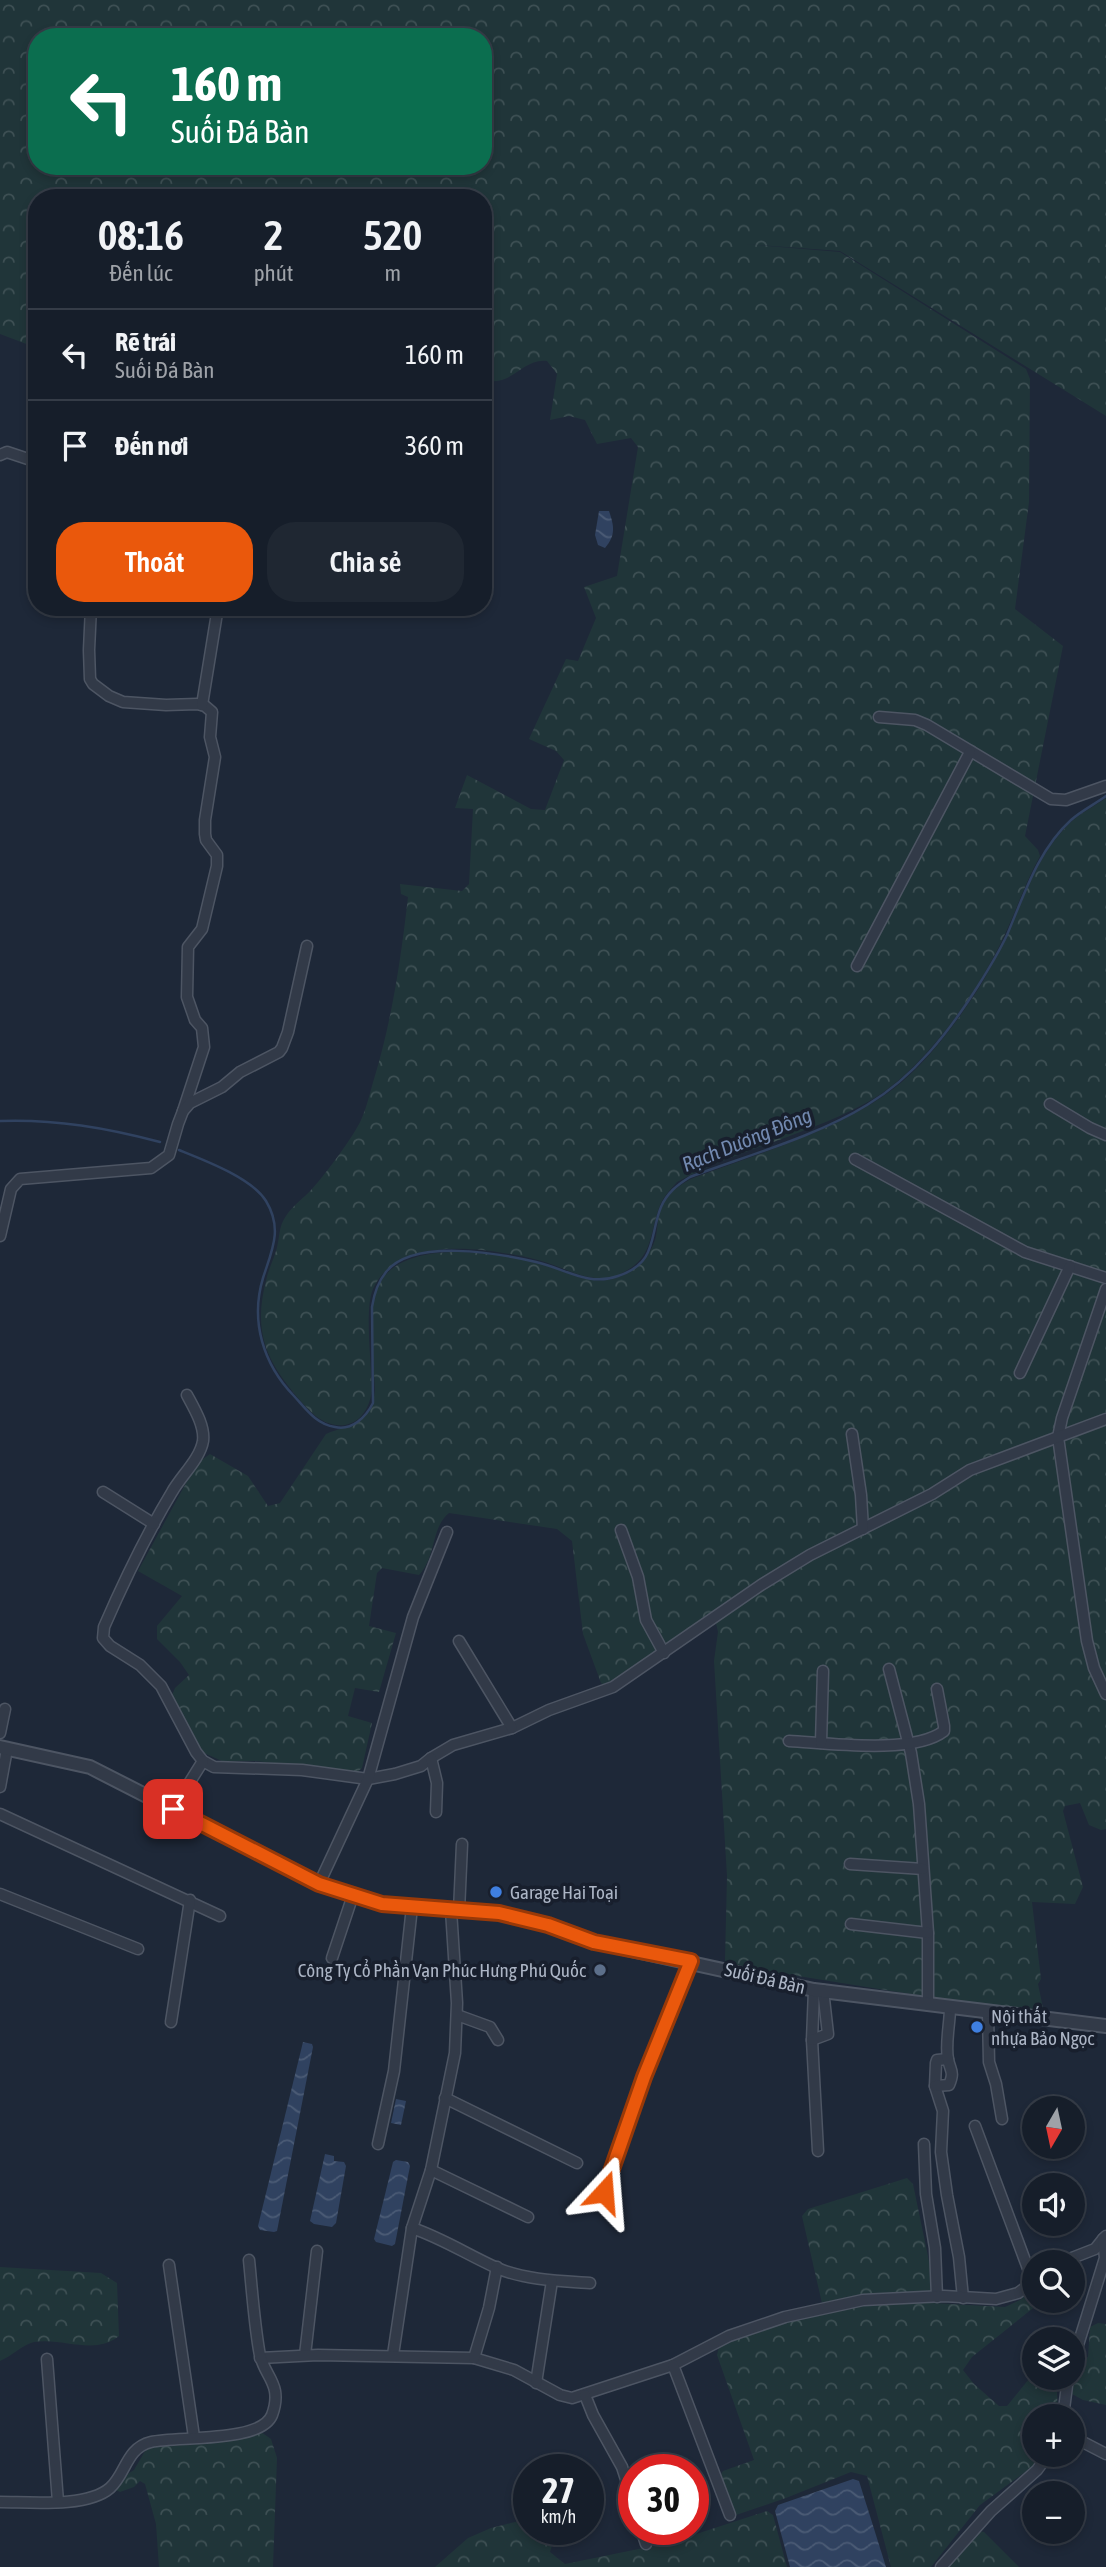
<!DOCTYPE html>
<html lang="vi">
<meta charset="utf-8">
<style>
:root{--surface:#161e2a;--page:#1f2732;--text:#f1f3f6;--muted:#9ea2a8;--line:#353c47;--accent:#ea580c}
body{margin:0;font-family:"Asap Condensed",sans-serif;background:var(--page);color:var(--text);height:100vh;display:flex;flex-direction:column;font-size:26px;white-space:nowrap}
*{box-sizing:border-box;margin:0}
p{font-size:23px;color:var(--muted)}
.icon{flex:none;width:38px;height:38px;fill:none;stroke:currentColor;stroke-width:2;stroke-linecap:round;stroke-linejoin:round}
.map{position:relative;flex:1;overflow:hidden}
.sheet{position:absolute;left:28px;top:189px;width:464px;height:427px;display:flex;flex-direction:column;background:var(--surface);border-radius:28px;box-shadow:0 4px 10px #0003,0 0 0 2px var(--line)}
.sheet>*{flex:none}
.banner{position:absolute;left:28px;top:28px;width:464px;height:147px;border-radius:28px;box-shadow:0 4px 10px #0003,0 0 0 2px var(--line);background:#0b6e4f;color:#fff;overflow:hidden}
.needle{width:46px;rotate:189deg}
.tools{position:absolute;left:1022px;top:2096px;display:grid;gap:14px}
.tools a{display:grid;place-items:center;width:63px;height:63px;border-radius:50%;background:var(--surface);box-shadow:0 4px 10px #0003,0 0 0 2px var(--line);font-size:35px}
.speed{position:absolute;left:513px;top:2454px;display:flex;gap:14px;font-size:35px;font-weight:700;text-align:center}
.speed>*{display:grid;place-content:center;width:91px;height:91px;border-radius:50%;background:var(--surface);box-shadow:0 4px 10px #0003,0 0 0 2px var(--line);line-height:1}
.speed small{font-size:18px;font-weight:400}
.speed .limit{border:10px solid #d22;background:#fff;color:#111}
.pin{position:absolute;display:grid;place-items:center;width:60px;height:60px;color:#fff;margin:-30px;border-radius:14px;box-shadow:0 4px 10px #0006}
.me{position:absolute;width:77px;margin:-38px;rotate:19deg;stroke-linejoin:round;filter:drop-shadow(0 0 5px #0008)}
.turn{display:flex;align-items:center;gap:24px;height:147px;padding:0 28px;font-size:32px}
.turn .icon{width:91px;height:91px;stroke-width:2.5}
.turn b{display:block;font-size:49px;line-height:60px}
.eta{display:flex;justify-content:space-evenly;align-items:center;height:119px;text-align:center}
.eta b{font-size:42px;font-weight:600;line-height:49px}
.action{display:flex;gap:14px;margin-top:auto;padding:14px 28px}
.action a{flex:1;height:80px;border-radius:28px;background:var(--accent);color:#fff;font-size:28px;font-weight:600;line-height:80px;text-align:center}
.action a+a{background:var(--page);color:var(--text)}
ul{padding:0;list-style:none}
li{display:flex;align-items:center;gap:21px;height:91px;padding:0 28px;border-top:2px solid var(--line)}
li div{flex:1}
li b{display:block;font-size:26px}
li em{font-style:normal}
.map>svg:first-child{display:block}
.forest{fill:url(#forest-crowns);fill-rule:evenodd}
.water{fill:url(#water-waves)}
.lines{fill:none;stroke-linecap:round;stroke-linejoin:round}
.stream{stroke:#304260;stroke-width:2.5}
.minor-casing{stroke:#4d5563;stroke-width:13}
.tertiary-casing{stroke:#4d5563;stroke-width:16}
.minor{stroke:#323a48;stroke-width:10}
.tertiary{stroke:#323a48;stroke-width:12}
.route-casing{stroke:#983908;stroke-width:18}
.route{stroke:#ea580c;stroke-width:12}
.shop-dot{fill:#3f7fe0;stroke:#181f2d;stroke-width:2.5}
.service-dot{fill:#5c6f8a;stroke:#181f2d;stroke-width:2.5}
.labels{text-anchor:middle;stroke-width:7;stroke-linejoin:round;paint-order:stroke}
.poi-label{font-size:19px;fill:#acb5c5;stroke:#181f2d;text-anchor:start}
.street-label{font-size:19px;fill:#acb5c5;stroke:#181f2d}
.water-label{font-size:21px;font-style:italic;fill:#7289b0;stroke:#181f2d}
</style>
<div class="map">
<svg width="1106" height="2567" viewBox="0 0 1106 2567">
<defs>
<pattern id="forest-crowns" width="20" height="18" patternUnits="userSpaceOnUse" patternTransform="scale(1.75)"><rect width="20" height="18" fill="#203539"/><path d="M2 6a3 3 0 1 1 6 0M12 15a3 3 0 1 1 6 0" fill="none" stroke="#3e5054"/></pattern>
<pattern id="water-waves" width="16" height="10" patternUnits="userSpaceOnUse" patternTransform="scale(1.75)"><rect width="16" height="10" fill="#304260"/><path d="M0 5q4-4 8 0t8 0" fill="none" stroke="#4b5b75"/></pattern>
</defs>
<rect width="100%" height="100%" fill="#1e2838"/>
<g class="forest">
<path d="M0,0H1106V416L840,251L744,244L840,252L1026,369L1030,379L1029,502L1015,609L1063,646L1025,836L1038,850L1040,856C1026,881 1017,908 1005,934C979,991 921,1075 864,1104C804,1136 737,1150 677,1182C670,1190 662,1198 659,1208C649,1236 653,1259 620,1274C592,1287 566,1267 538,1260C490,1248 398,1233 373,1289C364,1309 372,1367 372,1391C366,1429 334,1436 308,1409C271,1368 251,1338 266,1281C268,1270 273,1261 276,1251C280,1238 278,1227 286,1216C293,1205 304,1198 312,1189C324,1176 354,1136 361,1120C367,1107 370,1092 374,1079C392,1020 401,958 408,897L401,894L400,884L462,891L469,884L473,809L455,808L467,775L531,809L545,810L564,760L556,751L529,739L566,659L578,661L596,618L584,587L617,576L638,447L631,438L597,444L585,420L569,416L550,420L557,374L547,361C522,358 512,388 483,380V198H37V348L0,334ZM37,37H483V166H37Z"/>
<path d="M1106,798V1829L1101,1830L1089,1825L1080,1803L1065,1806L1063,1811L1083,1887L1075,1904L1032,1902L1041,1979L1038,1984L1043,2008L1035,2014L741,1967L725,1961L727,1876L714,1661L718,1632L714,1614L606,1686L601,1683L583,1634L572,1541L557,1529L449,1513C431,1527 436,1558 419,1575L382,1568L377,1573L369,1626L396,1633L379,1692L355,1688L348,1716L372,1723L362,1768L356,1773L256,1761H222L204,1753L191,1735L172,1695L175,1688L189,1675L180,1662L157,1639V1626L182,1596L138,1571L197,1463L210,1454L248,1476L268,1506L280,1503L326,1434C352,1423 370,1426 375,1391C374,1364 369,1320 375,1295C390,1236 493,1251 537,1263C565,1270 590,1288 619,1277C636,1271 650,1256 655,1240C658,1230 657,1218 661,1209C667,1194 678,1186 691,1179C759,1153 846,1129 902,1082C932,1056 957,1022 979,988C1012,936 1027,864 1071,822C1081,813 1095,806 1106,798Z"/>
<path d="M907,2178L913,2184L930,2266L933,2303L1005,2307L1020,2300L1034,2288V2301H1042L972,2357L963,2370L974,2384L999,2406H1007L1033,2374L1034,2378H1039L1057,2391L1058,2417H1034V2455H1042L1035,2465L980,2505L931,2567H891L867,2476L851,2472L786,2498L736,2515L731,2508L721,2474L723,2471L754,2460L717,2355L719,2347C736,2339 753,2330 770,2325C783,2320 817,2318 824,2312L802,2216L808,2209Z"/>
<path d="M0,2267L101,2273L117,2283L119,2336C94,2356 63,2337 34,2342C24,2344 10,2357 0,2361Z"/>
<polygon points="1098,2323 1106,2324 1106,2405 1083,2400 1072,2394 1078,2360 1088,2357 1090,2327"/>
<polygon points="261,2432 271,2439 277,2458 273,2567 159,2567 156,2524 145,2484 140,2481 134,2487 120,2492 116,2490 118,2480 134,2470 148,2446 240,2437"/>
<polygon points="767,2511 773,2515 787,2567 435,2567 468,2538 491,2528 527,2519 528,2529 557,2529 550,2552 565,2564 663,2544 665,2542 663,2536 681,2530 687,2537"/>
<polygon points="977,2531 984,2532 1019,2567 946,2567"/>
</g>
<g class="water">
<path d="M599,511H609C614,526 616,535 605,548L598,545L595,535Z"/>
<polygon points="303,2042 312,2044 313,2047 277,2231 274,2232 260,2230 258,2226"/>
<polygon points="396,2099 406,2101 401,2125 391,2123"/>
<polygon points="325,2154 334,2156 334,2161 344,2162 346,2166 336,2223 332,2227 314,2224 310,2221"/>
<polygon points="396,2160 408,2162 410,2166 395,2244 392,2246 376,2242 374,2239 393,2162"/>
<polygon points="853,2479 859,2481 886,2567 790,2567 775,2511 778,2505"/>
</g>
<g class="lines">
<g class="stream">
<path d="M0,1121C56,1119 107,1128 160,1142"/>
<path d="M179,1150C204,1160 252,1178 266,1201C283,1229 272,1250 263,1278C250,1321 263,1364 294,1396C306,1409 316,1424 335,1427C352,1431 366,1417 373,1403L372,1307C374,1294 377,1283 386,1272C413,1238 498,1253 536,1262C564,1268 588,1287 618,1276C658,1263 649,1236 661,1207C667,1193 677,1185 690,1177C746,1156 817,1136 867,1105C914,1077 949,1032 978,986C988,970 999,952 1007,935C1024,895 1038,850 1071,820C1081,811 1095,804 1106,796"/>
</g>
<g class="minor-casing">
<g id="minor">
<polyline points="0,455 7,452 37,462"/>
<polyline points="91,607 89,650 90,679 93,684 109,696 123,702 166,705 197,704 205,706 212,712 210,737 215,757 205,820 205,834 206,840 217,855 217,866 202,929 188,947 187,997 195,1020 202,1028 204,1047 183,1111"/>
<polyline points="202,705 218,607"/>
<polyline points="879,717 915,720 927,725 1051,799 1066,800 1106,786"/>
<polyline points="857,966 970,752"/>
<polyline points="1050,1104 1090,1128 1106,1135"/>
<polyline points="855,1159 1025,1252 1106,1278"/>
<polyline points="0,1236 11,1189 20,1179 151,1168 169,1155 178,1124 183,1111 190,1103 222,1087 240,1072 279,1052 282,1048 288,1032 307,946"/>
<polyline points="1106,1289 1062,1418 1058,1437 1087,1641 1094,1668 1106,1694"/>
<polyline points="1020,1373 1070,1266"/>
<path d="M187,1395C194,1408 205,1426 203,1441C200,1459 181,1476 172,1492C146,1535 124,1581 104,1627L103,1638L110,1646L140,1665L161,1686L196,1752L203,1761L214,1767L302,1770L368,1779L395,1774L421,1766L431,1758L453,1745L512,1728L549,1710L613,1687L761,1585L810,1555L932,1494L970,1470L1106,1419"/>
<polyline points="852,1434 861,1495 863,1529"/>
<polyline points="103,1492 154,1524"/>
<polyline points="621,1530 638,1577 646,1620 664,1653"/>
<polyline points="459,1641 512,1728"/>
<polyline points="889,1669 911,1753 919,1804 928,1933 928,2005"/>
<polyline points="0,1733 5,1709"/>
<path d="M789,1741C827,1743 913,1755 944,1731V1726L937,1689"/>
<polyline points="821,1743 823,1671"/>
<polyline points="431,1758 437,1783 436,1812"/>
<polyline points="0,1787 7,1749"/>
<polyline points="173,1809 203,1761"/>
<polyline points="0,1814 220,1916"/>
<polyline points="850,1864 923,1869"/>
<polyline points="319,1884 368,1779 413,1617 447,1532"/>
<polyline points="0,1894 138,1949"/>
<polyline points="459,1911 462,1844"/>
<polyline points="851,1924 928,1933"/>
<polyline points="332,1958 353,1895"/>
<polyline points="814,1990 812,2040 818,2151"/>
<polyline points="988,2013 989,2062 996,2084 1002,2119"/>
<polyline points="457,2015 490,2027 498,2040"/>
<polyline points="171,2022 190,1900"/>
<polyline points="812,2040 828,2034 823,1990"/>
<polyline points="948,2059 937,2060 936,2063 935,2086 943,2111 941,2152 947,2195 959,2257 963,2298"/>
<path d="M935,2086L949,2085C955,2071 950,2071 948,2059C945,2044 950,2023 950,2008"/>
<polyline points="445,2098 577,2163"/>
<polyline points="975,2126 1033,2282"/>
<polyline points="378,2144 394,2071 412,1907"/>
<polyline points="924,2144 926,2194 935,2248 937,2297"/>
<polyline points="431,2170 528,2217"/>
<polyline points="604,2192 644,2077 691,1961"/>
<path d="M412,2228C442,2238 468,2255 497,2268C525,2280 559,2281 590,2283"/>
<polyline points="1059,2263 1095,2249 1103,2239"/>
<polyline points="169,2265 194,2437"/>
<polyline points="305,2355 317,2251"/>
<polyline points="393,2355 412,2228 431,2170 455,2053 457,2003 451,1910"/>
<polyline points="260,2358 318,2355 474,2358 514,2370 560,2395 572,2398 673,2365 729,2336 785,2317 863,2300 944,2296 996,2299 1018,2293 1034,2281"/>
<polyline points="474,2358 489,2308 497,2267"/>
<polyline points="47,2359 58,2502"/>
<polyline points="1073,2361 1105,2258 1103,2239 1106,2236"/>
<polyline points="673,2365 730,2515"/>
<polyline points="536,2383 552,2281"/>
<polyline points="585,2395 593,2415 622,2467 634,2504"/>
<polyline points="1063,2417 1068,2378"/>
<polyline points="1073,2437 1106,2454"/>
<path d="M0,2502C29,2502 87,2508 110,2488C126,2474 126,2448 151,2442C177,2436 261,2443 272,2415C284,2382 262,2376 259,2350C254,2320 252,2290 249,2260"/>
<polyline points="641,2529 646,2544"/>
<polyline points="941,2567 991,2511 1037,2470 1048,2455"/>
</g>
</g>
<g class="tertiary-casing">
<polyline id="tertiary" points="0,1747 90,1767 319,1884 381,1904 499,1913 547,1925 595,1942 814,1990 1106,2026"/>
</g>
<use href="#minor" class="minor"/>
<use href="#tertiary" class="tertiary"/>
</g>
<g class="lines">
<g class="route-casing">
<polyline id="route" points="173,1809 319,1884 382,1904 499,1913 548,1925 594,1942 691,1961 644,2077 604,2192"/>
</g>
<use href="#route" class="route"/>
</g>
<g class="shop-dot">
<circle cx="496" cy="1892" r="7"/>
<circle cx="977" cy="2027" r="7"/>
</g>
<circle class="service-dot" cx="600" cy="1970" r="7"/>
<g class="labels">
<g class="poi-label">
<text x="510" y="1899">Garage Hai Toại</text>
<text x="586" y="1977" text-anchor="end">Công Ty Cổ Phần Vạn Phúc Hưng Phú Quốc</text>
<text x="991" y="2023">Nội thất<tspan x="991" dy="22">nhựa Bảo Ngọc</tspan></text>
</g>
<g class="street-label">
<text transform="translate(765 1978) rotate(13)" y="7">Suối Đá Bàn</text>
</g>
<g class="water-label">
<text transform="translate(747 1140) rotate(-22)" y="7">Rạch Dương Đông</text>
</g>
</g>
</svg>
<div class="tools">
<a><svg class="needle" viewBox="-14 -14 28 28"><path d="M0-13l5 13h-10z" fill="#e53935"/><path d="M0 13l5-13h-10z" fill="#9ea2a8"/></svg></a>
<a><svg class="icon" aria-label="sound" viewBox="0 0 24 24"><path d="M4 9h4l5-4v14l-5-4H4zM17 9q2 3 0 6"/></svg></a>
<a><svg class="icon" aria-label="search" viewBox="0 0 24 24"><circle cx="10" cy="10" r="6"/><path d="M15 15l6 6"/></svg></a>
<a><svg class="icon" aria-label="layers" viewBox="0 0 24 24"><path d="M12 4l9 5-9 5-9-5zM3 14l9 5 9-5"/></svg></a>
<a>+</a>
<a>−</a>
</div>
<div class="speed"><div>27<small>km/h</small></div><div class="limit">30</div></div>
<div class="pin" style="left:173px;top:1809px;background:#d93025"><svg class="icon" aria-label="arrive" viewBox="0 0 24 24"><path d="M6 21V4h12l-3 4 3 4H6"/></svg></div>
<svg class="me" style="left:604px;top:2192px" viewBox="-20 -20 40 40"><path d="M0-17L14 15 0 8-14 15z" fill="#ea580c" stroke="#fff" stroke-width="4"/></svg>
<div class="banner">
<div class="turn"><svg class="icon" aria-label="left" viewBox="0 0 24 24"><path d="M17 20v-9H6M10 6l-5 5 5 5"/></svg><div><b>160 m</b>Suối Đá Bàn</div></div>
</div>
<section class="sheet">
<div class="eta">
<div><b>08:16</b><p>Đến lúc</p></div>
<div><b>2</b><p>phút</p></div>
<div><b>520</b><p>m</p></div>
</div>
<ul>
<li><svg class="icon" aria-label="left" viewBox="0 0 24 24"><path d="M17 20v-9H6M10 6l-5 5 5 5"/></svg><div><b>Rẽ trái</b><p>Suối Đá Bàn</p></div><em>160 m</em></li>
<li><svg class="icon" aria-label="arrive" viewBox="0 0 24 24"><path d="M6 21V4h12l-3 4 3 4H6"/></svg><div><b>Đến nơi</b></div><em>360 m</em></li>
</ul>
<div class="action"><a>Thoát</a><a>Chia sẻ</a></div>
</section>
</div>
